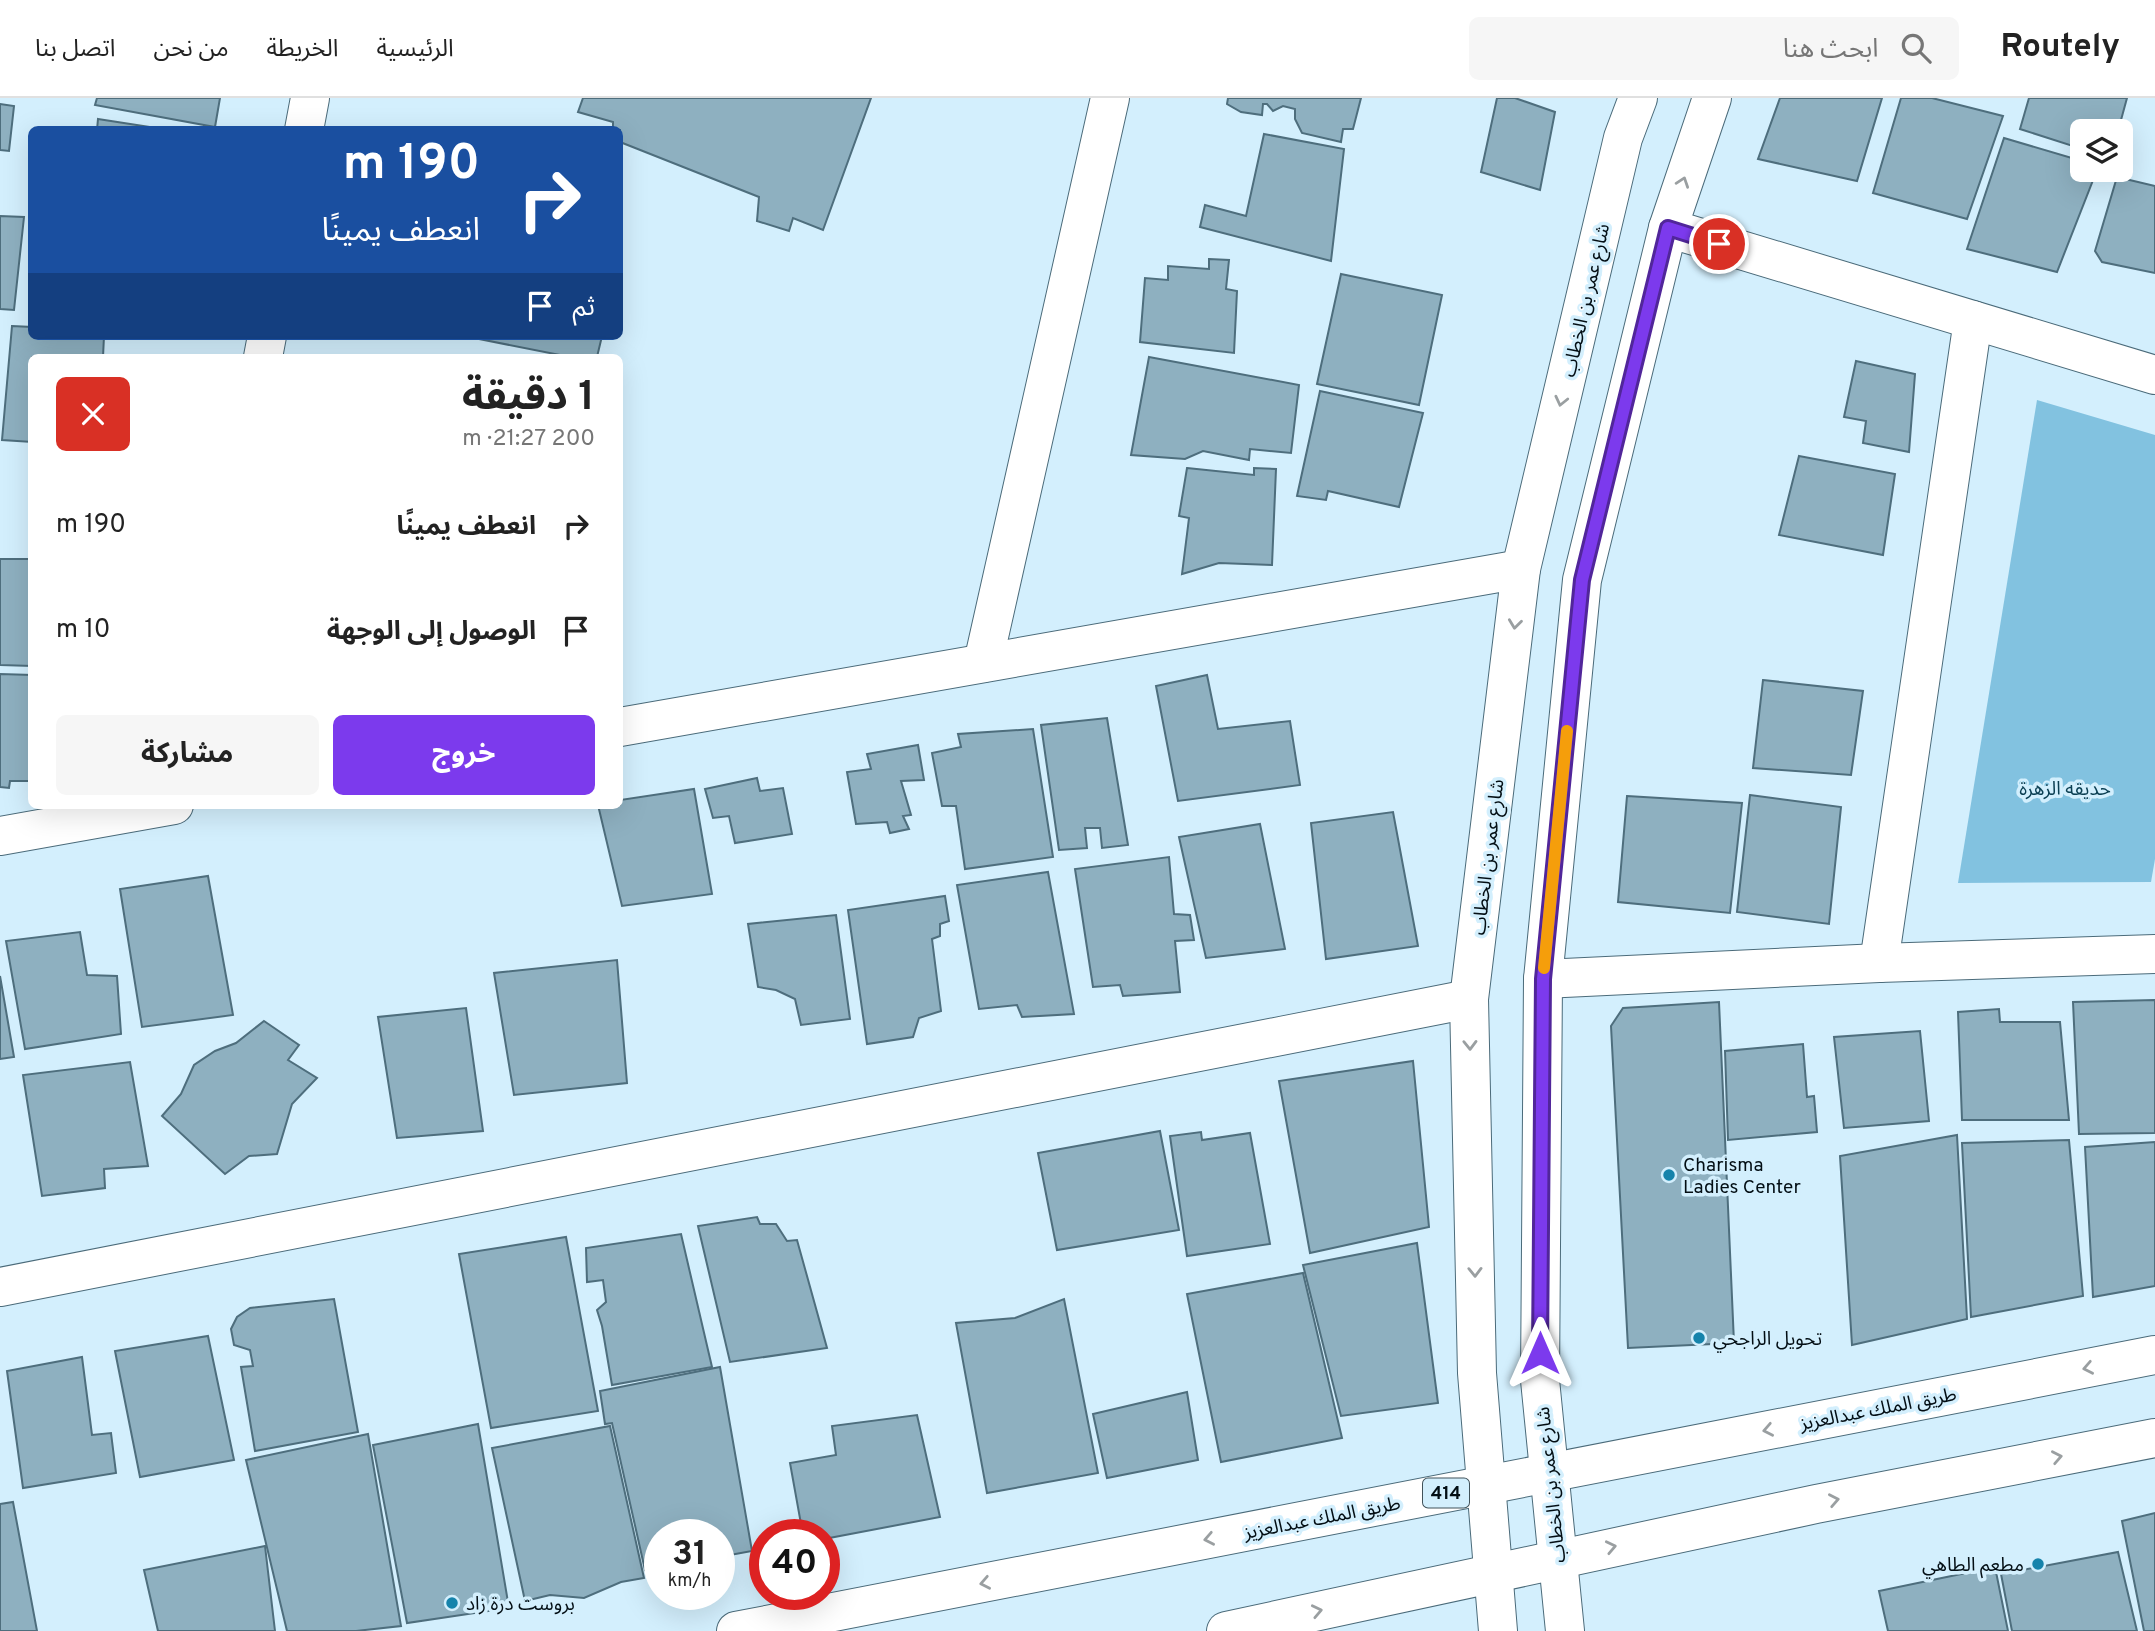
<!DOCTYPE html>
<html lang="ar">
<meta charset="utf-8">
<style>
:root{--surface:#fff;--page:#f6f6f6;--text:#222;--muted:#767676;--line:#e0e0e0;--accent:#7c3aed}
body{margin:0;font-family:Overpass,"Noto Sans Arabic",sans-serif;background:var(--page);color:var(--text);direction:rtl;height:100vh;display:flex;flex-direction:column;font-size:26px;white-space:nowrap}
*{box-sizing:border-box;margin:0}
p{font-size:23px;color:var(--muted)}
.icon{flex:none;width:38px;height:38px;fill:none;stroke:currentColor;stroke-width:2;stroke-linecap:round;stroke-linejoin:round}
.map{position:relative;flex:1;overflow:hidden;direction:ltr}
.panel{position:absolute;left:28px;top:256px;width:595px;height:455px;display:flex;flex-direction:column;background:var(--surface);border-radius:10px;box-shadow:0 7px 28px #0002;direction:rtl}
.panel>*{flex:none}
.guide{position:absolute;left:28px;top:28px;width:595px;height:214px;border-radius:10px;box-shadow:0 7px 28px #0002;direction:rtl;background:#1a4fa0;color:#fff;overflow:hidden}
.buttons{position:absolute;left:2070px;top:21px;display:grid;gap:14px}
.buttons a{display:grid;place-items:center;width:63px;height:63px;border-radius:10px;background:var(--surface);box-shadow:0 7px 28px #0002;font-size:35px}
.speed{position:absolute;left:644px;top:1421px;display:flex;gap:14px;font-size:35px;font-weight:700;text-align:center}
.speed>*{display:grid;place-content:center;width:91px;height:91px;border-radius:50%;background:var(--surface);box-shadow:0 7px 28px #0002;line-height:1}
.speed small{font-size:18px;font-weight:400}
.speed .limit{border:10px solid #d22;background:#fff;color:#111}
.pin{position:absolute;display:grid;place-items:center;width:60px;height:60px;color:#fff;margin:-30px;border:4px solid #fff;border-radius:50%;box-shadow:0 2px 7px #0007}
.me{position:absolute;width:77px;margin:-38px;rotate:0deg;stroke-linejoin:round;filter:drop-shadow(0 0 5px #0008)}
.turn{display:flex;align-items:center;gap:24px;height:147px;padding:0 28px;font-size:32px}
.turn .icon{width:91px;height:91px;stroke-width:2.5}
.turn b{display:block;font-size:49px;line-height:60px}
.then{display:flex;align-items:center;height:66px;padding:0 28px;background:#0003;gap:14px;font-size:26px}
.round{display:grid;place-items:center;flex:none;width:74px;height:74px;border-radius:10px;background:var(--page)}
.head{display:flex;align-items:center;justify-content:space-between;height:119px;padding:0 28px}
h1{font-size:42px;font-weight:700;line-height:52px}
.cta{display:flex;gap:14px;margin-top:auto;padding:14px 28px}
.cta a{flex:1;height:80px;border-radius:10px;background:var(--accent);color:#fff;font-size:28px;font-weight:700;line-height:80px;text-align:center}
.cta a+a{background:var(--page);color:var(--text)}
ul{padding:0;list-style:none}
li{display:flex;align-items:center;gap:21px;height:105px;padding:0 28px}
li div{flex:1}
li b{display:block;font-size:26px}
li em{font-style:normal}
header{display:flex;align-items:center;gap:42px;box-sizing:border-box;height:98px;padding:0 35px;background:var(--surface);border-bottom:2px solid var(--line)}
header strong{font-size:33px}
nav{display:flex;gap:38px;margin-inline-start:auto;font-size:24px}
.search{width:490px;height:63px;background:var(--page);display:flex;align-items:center;gap:18px;box-sizing:border-box;padding:0 24px;border-radius:10px;color:var(--muted);font-size:26px}
.map>svg:first-child{display:block}
.green{fill:#82c2e0}
.building{fill:#8eb0c0;stroke:#4e6e7d;stroke-width:2}
.lines{fill:none;stroke-linecap:round;stroke-linejoin:round}
.minor-casing{stroke:#4b6b7a;stroke-width:40}
.highway-casing{stroke:#4b6b7a;stroke-width:40}
.minor{stroke:#fff;stroke-width:38}
.highway{stroke:#fff;stroke-width:38}
.oneway{stroke:#9a9fa1}
.route-casing{stroke:#51269a;stroke-width:18}
.route{stroke:#7c3aed;stroke-width:12}
.slow{stroke:#f59e0b;stroke-width:12}
.poi-dot{fill:#1583ab;stroke:#d3effd;stroke-width:2.5}
.labels{text-anchor:middle;stroke-width:7;stroke-linejoin:round;paint-order:stroke}
.shield{fill:#d3effd;stroke:#41525a;stroke-width:2}
.shield-label{font-size:18px;font-weight:bold;fill:#030e14}
.street-label{font-size:19px;fill:#030e14;stroke:#d3effd}
.park-label{font-size:19px;fill:#0b3f53;stroke:#d3effd}
.poi-label{font-size:19px;fill:#030e14;stroke:#d3effd;text-anchor:start}
</style>
<header>
<strong>Routely</strong>
<div class="search"><svg class="icon" aria-label="search" viewBox="0 0 24 24"><circle cx="10" cy="10" r="6"/><path d="M15 15l6 6"/></svg>ابحث هنا</div>
<nav><a>الرئيسية</a><a>الخريطة</a><a>من نحن</a><a>اتصل بنا</a></nav>
</header>
<div class="map">
<svg width="2155" height="1533" viewBox="0 0 2155 1533">
<rect width="100%" height="100%" fill="#d3effd"/>
<polygon class="green" points="2037,302 2155,337 2155,761 2151,784 1958,785"/>
<g class="building">
<polygon points="97,0 220,0 215,29 95,7"/>
<polygon points="583,0 871,0 823,132 793,120 789,133 757,123 759,99 620,44 620,32 613,32 613,24 578,14"/>
<polygon points="1228,0 1361,0 1353,31 1343,31 1341,44 1302,35 1295,21 1295,11 1283,8 1273,13 1267,6 1263,6 1262,17 1241,14 1227,6"/>
<polygon points="1497,0 1515,0 1555,14 1540,92 1481,74"/>
<polygon points="1780,0 1882,0 1857,83 1758,61"/>
<polygon points="1901,0 1932,0 2003,18 1967,121 1873,95"/>
<polygon points="2029,0 2127,0 2118,33 2082,33 2082,51 2020,31"/>
<polygon points="0,6 14,8 9,53 0,52"/>
<polygon points="98,21 169,32 97,32"/>
<polygon points="1264,36 1344,51 1331,163 1200,129 1205,107 1246,118"/>
<polygon points="2004,40 2082,63 2082,72 2097,72 2057,174 1967,151"/>
<polygon points="2117,79 2155,88 2155,175 2102,164 2095,153"/>
<polygon points="0,118 24,119 14,212 0,211"/>
<polygon points="1209,161 1229,162 1226,191 1237,193 1234,255 1140,244 1145,180 1168,182 1168,168 1209,171"/>
<polygon points="1341,176 1442,197 1419,307 1317,286"/>
<polygon points="12,228 32,229 32,238 104,238 103,259 32,259 32,344 2,342"/>
<polygon points="464,238 602,238 597,259 570,259"/>
<polygon points="1149,259 1299,287 1291,355 1250,351 1249,362 1203,353 1185,361 1131,357"/>
<polygon points="1856,263 1915,276 1909,354 1863,345 1866,323 1844,319"/>
<polygon points="1320,293 1423,315 1399,409 1328,393 1326,402 1297,398"/>
<polygon points="1799,358 1895,376 1883,457 1779,437"/>
<polygon points="1187,370 1254,377 1254,370 1276,371 1272,467 1219,465 1182,476 1189,420 1179,418"/>
<polygon points="0,461 32,461 32,568 0,567"/>
<polygon points="0,576 32,577 32,683 10,683 9,690 0,689"/>
<polygon points="1207,577 1218,631 1290,623 1300,687 1178,703 1156,588"/>
<polygon points="1763,582 1863,593 1851,677 1753,670"/>
<polygon points="1107,620 1128,747 1102,750 1100,730 1085,730 1087,750 1059,752 1041,627"/>
<polygon points="1033,631 1053,759 965,771 956,708 942,708 932,655 961,649 958,636"/>
<polygon points="918,647 924,682 901,683 911,717 903,718 909,731 890,735 887,724 856,726 847,674 871,671 867,656"/>
<polygon points="757,680 760,693 783,690 792,736 735,745 729,718 713,720 705,691"/>
<polygon points="694,691 712,796 622,808 598,707 620,707 620,702"/>
<polygon points="1750,697 1841,709 1829,826 1737,814"/>
<polygon points="1627,698 1742,705 1730,815 1618,804"/>
<polygon points="1393,714 1418,848 1326,861 1311,725"/>
<polygon points="1260,726 1285,851 1206,860 1179,739"/>
<polygon points="1169,759 1174,816 1190,817 1194,842 1175,843 1180,894 1123,898 1120,887 1093,889 1075,771"/>
<polygon points="1048,774 1074,916 1022,919 1017,907 979,911 957,787"/>
<polygon points="208,778 233,917 142,929 120,791"/>
<polygon points="945,798 949,823 940,826 940,838 932,841 941,913 919,920 913,939 867,946 848,812"/>
<polygon points="836,817 850,921 801,927 795,901 776,892 758,889 748,826"/>
<polygon points="80,834 87,877 117,878 121,936 25,951 6,843"/>
<polygon points="617,862 627,985 514,997 494,875"/>
<polygon points="0,878 14,959 0,961"/>
<polygon points="2155,902 2155,1035 2079,1036 2073,904"/>
<polygon points="1719,904 1734,1245 1628,1250 1611,928 1623,910"/>
<polygon points="466,910 483,1033 397,1040 378,919"/>
<polygon points="1999,911 2000,924 2060,924 2069,1022 1962,1022 1958,914"/>
<polygon points="264,923 299,947 288,962 317,980 292,1006 277,1056 249,1058 225,1076 162,1018 181,996 194,967 215,953 236,945"/>
<polygon points="1920,933 1929,1023 1844,1030 1834,939"/>
<polygon points="1803,946 1807,999 1814,998 1817,1034 1728,1042 1725,953"/>
<polygon points="1413,963 1429,1129 1310,1155 1279,983"/>
<polygon points="130,964 148,1068 104,1071 105,1090 42,1098 23,977"/>
<polygon points="1160,1033 1179,1132 1057,1152 1038,1055"/>
<polygon points="1201,1034 1202,1042 1250,1035 1270,1146 1187,1158 1170,1038"/>
<polygon points="1957,1037 1967,1221 1852,1247 1840,1058"/>
<polygon points="2069,1042 2083,1198 1971,1219 1962,1045"/>
<polygon points="2155,1044 2155,1188 2093,1199 2085,1049"/>
<polygon points="757,1119 760,1126 776,1126 787,1143 797,1142 827,1250 730,1264 698,1128"/>
<polygon points="681,1136 712,1269 612,1287 602,1228 597,1212 606,1204 603,1182 587,1184 586,1150"/>
<polygon points="566,1139 598,1313 491,1330 459,1156"/>
<polygon points="1417,1145 1438,1305 1341,1318 1303,1167"/>
<polygon points="1303,1175 1342,1340 1221,1364 1187,1196"/>
<polygon points="334,1201 358,1334 255,1353 241,1269 253,1268 250,1252 234,1247 231,1231 237,1219 250,1210"/>
<polygon points="1064,1201 1098,1375 987,1395 956,1225 1015,1220"/>
<polygon points="208,1238 234,1362 140,1379 115,1253"/>
<polygon points="82,1259 92,1337 111,1335 116,1375 23,1390 7,1273"/>
<polygon points="720,1269 752,1453 719,1459 719,1437 660,1437 660,1469 645,1472 612,1325 605,1326 600,1293"/>
<polygon points="1187,1294 1198,1362 1107,1380 1093,1316"/>
<polygon points="917,1317 940,1419 824,1441 824,1437 803,1437 790,1365 836,1357 832,1328"/>
<polygon points="478,1326 509,1510 407,1525 373,1347"/>
<polygon points="610,1328 644,1480 621,1484 584,1500 550,1497 525,1503 492,1350"/>
<polygon points="368,1336 401,1528 356,1533 287,1533 246,1362"/>
<polygon points="13,1404 37,1533 0,1533 0,1406"/>
<polygon points="2155,1415 2155,1533 2144,1533 2122,1423"/>
<polygon points="265,1448 275,1533 158,1533 144,1472"/>
<polygon points="2118,1454 2137,1533 2012,1533 2001,1476"/>
<polygon points="1995,1469 2008,1533 1888,1533 1879,1493"/>
</g>
<g class="lines">
<g class="minor-casing">
<g id="minor">
<polyline points="304,32 310,0"/>
<polyline points="1668,130 2155,277"/>
<polyline points="263,259 267,238"/>
<polyline points="983,565 1110,0"/>
<polyline points="620,629 1521,471"/>
<polyline points="0,738 174,707"/>
<polyline points="1879,865 1973,222"/>
<polyline points="1543,881 1879,865 2155,856"/>
<polyline points="0,1189 1469,901"/>
<polyline points="1498,1533 1477,1275 1469,901 1521,471 1623,40 1638,0"/>
<polyline points="1565,1533 1540,1282 1543,881 1582,482 1668,130 1712,0"/>
</g>
</g>
<g class="highway-casing">
<g id="highway">
<polyline points="736,1533 2155,1257"/>
<polyline points="1226,1533 1816,1406 2155,1340"/>
</g>
</g>
<use href="#minor" class="minor"/>
<use href="#highway" class="highway"/>
</g>
<defs><path id="oneway-chevron" d="M-2-3.5L2.5 0L-2 3.5" fill="none" stroke-width="1.6" stroke-linecap="round" stroke-linejoin="round" transform="scale(1.75)"/></defs>
<g class="oneway">
<use href="#oneway-chevron" transform="translate(1683 84) rotate(-71)"/>
<use href="#oneway-chevron" transform="translate(1561 303) rotate(103)"/>
<use href="#oneway-chevron" transform="translate(1515 526) rotate(97)"/>
<use href="#oneway-chevron" transform="translate(1470 947) rotate(89)"/>
<use href="#oneway-chevron" transform="translate(1475 1174) rotate(89)"/>
<use href="#oneway-chevron" transform="translate(2088 1270) rotate(169)"/>
<use href="#oneway-chevron" transform="translate(1768 1332) rotate(169)"/>
<use href="#oneway-chevron" transform="translate(2057 1359) rotate(-11)"/>
<use href="#oneway-chevron" transform="translate(1834 1402) rotate(-11)"/>
<use href="#oneway-chevron" transform="translate(1209 1441) rotate(169)"/>
<use href="#oneway-chevron" transform="translate(1611 1449) rotate(-12)"/>
<use href="#oneway-chevron" transform="translate(985 1485) rotate(169)"/>
<use href="#oneway-chevron" transform="translate(1317 1513) rotate(-12)"/>
</g>
<g class="lines">
<g class="route-casing">
<polyline id="route" points="1540,1255 1543,881 1582,482 1668,130 1719,146"/>
</g>
<use href="#route" class="route"/>
<polyline class="slow" points="1544,870 1567,633"/>
</g>
<g class="poi-dot">
<circle cx="1669" cy="1077" r="7"/>
<circle cx="1699" cy="1240" r="7"/>
<circle cx="2038" cy="1466" r="7"/>
<circle cx="452" cy="1505" r="7"/>
</g>
<g class="labels">
<rect class="shield" x="1423" y="1380.5" width="46" height="29" rx="5"/>
<g class="shield-label">
<text x="1446" y="1401">414</text>
</g>
<g class="street-label">
<text transform="translate(1585 202) rotate(-77)" y="7">شارع عمر بن الخطاب</text>
<text transform="translate(1487 759) rotate(-83)" y="7">شارع عمر بن الخطاب</text>
<text transform="translate(1878 1310) rotate(-11)" y="7">طريق الملك عبدالعزيز</text>
<text transform="translate(1550 1387) rotate(-96)" y="7">شارع عمر بن الخطاب</text>
<text transform="translate(1322 1419) rotate(-11)" y="7">طريق الملك عبدالعزيز</text>
</g>
<g class="park-label">
<text x="2065" y="697">حديقه الزهرة</text>
</g>
<g class="poi-label">
<text x="1683" y="1073">Charisma<tspan x="1683" dy="22">Ladies Center</tspan></text>
<text x="1713" y="1247">تحويل الراجحي</text>
<text x="2024" y="1473" text-anchor="end">مطعم الطاهي</text>
<text x="466" y="1512">بروست درة زاد</text>
</g>
</g>
</svg>
<div class="buttons">
<a><svg class="icon" aria-label="layers" viewBox="0 0 24 24"><path d="M12 4l9 5-9 5-9-5zM3 14l9 5 9-5"/></svg></a>
</div>
<div class="speed"><div>31<small>km/h</small></div><div class="limit">40</div></div>
<div class="pin" style="left:1719px;top:146px;background:#d93025"><svg class="icon" aria-label="arrive" viewBox="0 0 24 24"><path d="M6 21V4h12l-3 4 3 4H6"/></svg></div>
<svg class="me" style="left:1540px;top:1255px" viewBox="-20 -20 40 40"><path d="M0-17L14 15 0 8-14 15z" fill="#7c3aed" stroke="#fff" stroke-width="4"/></svg>
<div class="guide">
<div class="turn"><svg class="icon" aria-label="right" viewBox="0 0 24 24"><path d="M7 20v-9h11M14 6l5 5-5 5"/></svg><div><b>190 m</b>انعطف يمينًا</div></div>
<div class="then">ثم<svg class="icon" aria-label="arrive" viewBox="0 0 24 24"><path d="M6 21V4h12l-3 4 3 4H6"/></svg></div>
</div>
<section class="panel">
<div class="head"><div><h1>1 دقيقة</h1><p>200 m · 21:27</p></div><a class="round" style="background:#d93025;color:#fff"><svg class="icon" aria-label="close" viewBox="0 0 24 24"><path d="M6 6l12 12M18 6L6 18"/></svg></a></div>
<ul>
<li><svg class="icon" aria-label="right" viewBox="0 0 24 24"><path d="M7 20v-9h11M14 6l5 5-5 5"/></svg><div><b>انعطف يمينًا</b></div><em>190 m</em></li>
<li><svg class="icon" aria-label="arrive" viewBox="0 0 24 24"><path d="M6 21V4h12l-3 4 3 4H6"/></svg><div><b>الوصول إلى الوجهة</b></div><em>10 m</em></li>
</ul>
<div class="cta"><a>خروج</a><a>مشاركة</a></div>
</section>
</div>
